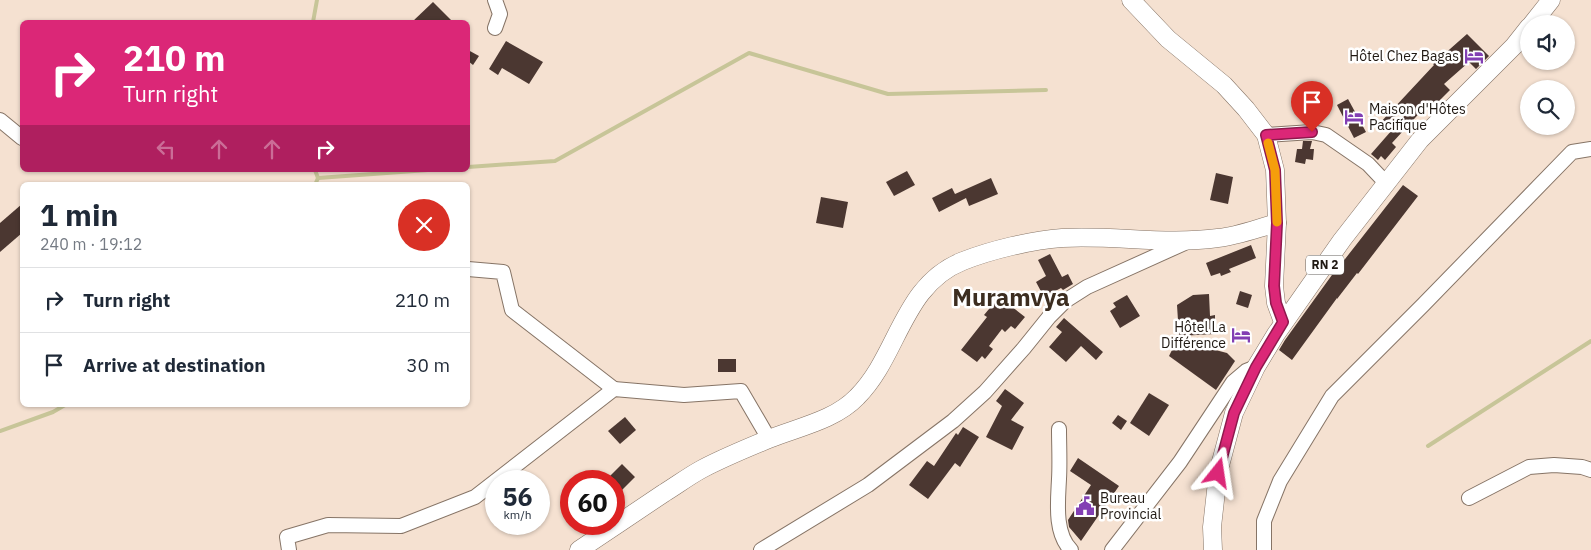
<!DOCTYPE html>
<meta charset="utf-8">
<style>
:root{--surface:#fff;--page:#f2f2f3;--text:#1f2937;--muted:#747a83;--line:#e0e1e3}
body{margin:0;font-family:"IBM Plex Sans",sans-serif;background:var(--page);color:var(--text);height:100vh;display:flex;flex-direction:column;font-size:19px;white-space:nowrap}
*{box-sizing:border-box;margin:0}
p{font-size:16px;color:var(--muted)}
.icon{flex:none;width:28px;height:28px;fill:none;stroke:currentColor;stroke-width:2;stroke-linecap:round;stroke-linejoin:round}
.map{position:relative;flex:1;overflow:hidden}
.drawer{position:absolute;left:20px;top:182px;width:450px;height:225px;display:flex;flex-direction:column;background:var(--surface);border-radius:8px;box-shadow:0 1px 4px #0004}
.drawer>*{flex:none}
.top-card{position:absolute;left:20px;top:20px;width:450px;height:152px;border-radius:8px;box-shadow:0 1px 4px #0004;background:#db2777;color:#fff;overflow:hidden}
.tools{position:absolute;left:1520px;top:15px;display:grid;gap:10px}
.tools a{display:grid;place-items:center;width:55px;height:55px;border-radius:50%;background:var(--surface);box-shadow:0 1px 4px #0004;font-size:25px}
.speed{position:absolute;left:485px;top:470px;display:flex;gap:10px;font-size:25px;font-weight:700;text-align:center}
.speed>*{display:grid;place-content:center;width:65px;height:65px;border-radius:50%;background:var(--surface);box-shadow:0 1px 4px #0004;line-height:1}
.speed small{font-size:12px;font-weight:400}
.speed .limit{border:8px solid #d22;background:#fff;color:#111}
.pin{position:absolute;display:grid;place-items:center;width:42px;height:42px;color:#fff;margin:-51px -21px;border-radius:50% 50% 50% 0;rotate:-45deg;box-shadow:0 0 5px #0007}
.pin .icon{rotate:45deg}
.me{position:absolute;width:55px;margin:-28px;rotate:15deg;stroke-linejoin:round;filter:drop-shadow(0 0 4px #0008)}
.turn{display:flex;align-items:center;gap:18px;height:105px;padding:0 20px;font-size:22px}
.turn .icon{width:65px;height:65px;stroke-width:2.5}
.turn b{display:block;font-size:35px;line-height:42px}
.lanes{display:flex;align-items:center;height:48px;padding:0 20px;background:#0003;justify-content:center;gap:25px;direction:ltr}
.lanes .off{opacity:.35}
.round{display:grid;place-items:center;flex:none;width:52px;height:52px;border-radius:26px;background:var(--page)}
.head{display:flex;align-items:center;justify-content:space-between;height:85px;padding:0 20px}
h1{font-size:30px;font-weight:700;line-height:38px}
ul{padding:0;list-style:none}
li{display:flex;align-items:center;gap:15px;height:65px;padding:0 20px;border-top:1px solid var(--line)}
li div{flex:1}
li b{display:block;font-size:19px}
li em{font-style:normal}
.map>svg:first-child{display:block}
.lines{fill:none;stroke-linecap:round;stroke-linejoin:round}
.stream{stroke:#c7c598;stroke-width:4}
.building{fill:#4b3731}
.minor-casing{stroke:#867466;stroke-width:16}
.major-casing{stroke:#867466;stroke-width:19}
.minor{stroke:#fff;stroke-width:14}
.major{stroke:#fff;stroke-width:18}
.route-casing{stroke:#8e194d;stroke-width:12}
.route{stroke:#db2777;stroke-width:9}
.slow{stroke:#f59e0b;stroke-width:9}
.labels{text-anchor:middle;stroke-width:5;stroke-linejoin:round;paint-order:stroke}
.shield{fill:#fff;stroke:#635e5a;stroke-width:1}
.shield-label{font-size:12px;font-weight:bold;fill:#201913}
.poi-label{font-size:14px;fill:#201913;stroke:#fff;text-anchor:end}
.town-label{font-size:24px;font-weight:bold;fill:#3c2d20;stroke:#fff}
</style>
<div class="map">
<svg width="1591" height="550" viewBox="0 0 1591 550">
<rect width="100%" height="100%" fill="#f5e1d1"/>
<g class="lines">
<g class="stream">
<polyline points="313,22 317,0"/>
<polyline points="468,167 555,161 749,53 888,94 1046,90"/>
<polyline points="318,178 428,170"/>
<polyline points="315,185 318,178 315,170"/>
<polyline points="0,431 53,412 65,405"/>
<polyline points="1428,446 1591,341"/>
</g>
</g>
<g class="building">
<polygon points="433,2 453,22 412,22"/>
<polygon points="1467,34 1489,56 1476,69 1469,62 1444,84 1450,90 1430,110 1426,106 1392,143 1396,147 1385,160 1381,156 1378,160 1371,154 1413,106 1380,125 1379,124 1434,65 1433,64"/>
<polygon points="506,41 543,62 529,84 502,68 498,75 489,69"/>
<polygon points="468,50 479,56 473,65 468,61"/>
<polygon points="1348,99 1366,132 1354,138 1337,105"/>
<polygon points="1303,141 1312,141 1310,149 1314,149 1313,160 1306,159 1305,164 1295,162 1297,149 1302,149"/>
<polygon points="907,171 915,185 894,196 886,182"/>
<polygon points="1216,173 1233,177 1228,204 1210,200"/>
<polygon points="991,178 998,194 969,206 966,198 939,212 932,198 952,188 955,194"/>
<polygon points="1403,185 1418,196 1358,274 1357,273 1337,299 1337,298 1292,360 1279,350 1285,340 1337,268 1338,268"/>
<polygon points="821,197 848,202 843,228 816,223"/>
<polygon points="22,204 22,233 0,252 0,223"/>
<polygon points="1251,245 1256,258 1229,269 1231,272 1221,276 1220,273 1211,276 1206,263"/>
<polygon points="1050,254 1062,277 1068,274 1073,284 1063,290 1061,288 1044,297 1036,282 1046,276 1038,260"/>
<polygon points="1240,291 1252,295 1248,308 1236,304"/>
<polygon points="1209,294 1210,316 1215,315 1215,334 1179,336 1177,305 1193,295"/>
<polygon points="1127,295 1140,316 1120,328 1110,311 1116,307 1113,303"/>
<polygon points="1006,302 1025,317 1015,329 1011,326 1005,332 1002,329 989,346 993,349 985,359 982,356 977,362 961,350 987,317 984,315 994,303 1000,309"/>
<polygon points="1064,318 1103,352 1096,360 1081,346 1066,362 1049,347 1062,332 1056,327"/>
<polygon points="1177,340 1227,353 1235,361 1216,390 1169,356"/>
<rect x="718" y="359" width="18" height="13"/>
<polygon points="1005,389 1024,403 1011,420 1024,427 1012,450 986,437 1002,406 996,401"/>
<polygon points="1149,393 1169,405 1149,436 1130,423"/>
<polygon points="1118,415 1127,421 1121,430 1112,423"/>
<polygon points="625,417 636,430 620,444 608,431"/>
<polygon points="963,427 979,437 960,467 955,463 928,499 909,485 927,461 934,466 956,433 958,435"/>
<polygon points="1078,458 1119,486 1081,541 1069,527 1068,520 1091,485 1070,471"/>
<polygon points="622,464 635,477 619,493 614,488 614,481 605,481"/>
</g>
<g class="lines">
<g class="minor-casing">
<g id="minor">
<polyline points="495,28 500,14 495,0"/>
<polyline points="0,120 22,138"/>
<polyline points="1266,135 1312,132 1326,135 1368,164 1386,183"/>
<polyline points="468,269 503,272 512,310 614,389"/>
<path d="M1059,429C1059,445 1060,462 1059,479C1058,501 1054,533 1071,550"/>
<polyline points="1469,498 1529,467 1554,465 1582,467 1591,470"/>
<polyline points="289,550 287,537 328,525 401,526 475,497 614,389 684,395 741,391 769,439"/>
<polyline points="761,550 868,485 953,421 985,392 1024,348 1049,317 1065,301 1087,287 1189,241"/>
<polyline points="1112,550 1180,462 1233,382 1246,371 1256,367"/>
<polyline points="1264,550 1264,521 1280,481 1332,396 1423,305 1572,152 1591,149"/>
</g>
</g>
<g class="major-casing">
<g id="major">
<polyline points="1131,0 1168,39 1224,85 1246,109 1266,135 1275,170 1277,223 1274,286 1276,303 1283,322"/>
<polyline points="1532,24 1551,0"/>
<path d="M579,550C607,531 636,512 664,493C677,485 689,476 702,469C723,458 747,448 769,439C799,427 835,420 857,397C899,355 902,285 963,261C991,250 1032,240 1062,238C1114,235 1166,245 1218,238C1238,236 1258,228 1277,223"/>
<polyline points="1213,550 1212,527 1218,473 1234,413 1256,367 1276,334 1342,240 1420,140 1514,46 1529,27"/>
</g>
</g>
<use href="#minor" class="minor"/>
<use href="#major" class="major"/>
</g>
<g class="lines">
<g class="route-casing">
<polyline id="route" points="1218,473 1234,413 1256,367 1283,322 1276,303 1274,286 1277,223 1275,170 1266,135 1312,132"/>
</g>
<use href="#route" class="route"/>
<polyline class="slow" points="1268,143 1275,170 1277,222"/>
</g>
<defs>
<g id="hotel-bare" transform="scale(1.5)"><path d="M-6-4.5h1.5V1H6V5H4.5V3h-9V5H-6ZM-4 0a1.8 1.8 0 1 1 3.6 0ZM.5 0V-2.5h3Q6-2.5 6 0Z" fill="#823fb3" stroke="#fff" stroke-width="2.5" paint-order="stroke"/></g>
<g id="civic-bare" transform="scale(1.5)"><path d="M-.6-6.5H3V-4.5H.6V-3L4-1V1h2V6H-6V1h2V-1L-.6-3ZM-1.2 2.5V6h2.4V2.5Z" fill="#823fb3" stroke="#fff" stroke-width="2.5" paint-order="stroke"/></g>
</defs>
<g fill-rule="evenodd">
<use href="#hotel-bare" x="1474" y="56"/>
<use href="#hotel-bare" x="1354" y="117"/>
<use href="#hotel-bare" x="1241" y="335"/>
<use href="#civic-bare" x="1085" y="506"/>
</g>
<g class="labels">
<rect class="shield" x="1306" y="255.5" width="38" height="19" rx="4"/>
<g class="shield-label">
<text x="1325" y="269">RN 2</text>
</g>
<g class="poi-label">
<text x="1459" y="61">Hôtel Chez Bagas</text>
<text x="1369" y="114" text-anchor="start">Maison d'Hôtes<tspan x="1369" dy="16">Pacifique</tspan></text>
<text x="1226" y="332">Hôtel La<tspan x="1226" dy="16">Différence</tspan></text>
<text x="1100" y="503" text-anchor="start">Bureau<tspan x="1100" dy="16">Provincial</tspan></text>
</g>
<g class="town-label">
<text x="1011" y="306">Muramvya</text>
</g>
</g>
</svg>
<div class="tools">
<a><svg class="icon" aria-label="sound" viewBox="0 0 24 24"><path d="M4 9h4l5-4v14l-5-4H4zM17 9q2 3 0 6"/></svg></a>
<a><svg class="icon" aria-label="search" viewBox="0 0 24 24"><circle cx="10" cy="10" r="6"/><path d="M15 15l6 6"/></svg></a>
</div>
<div class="speed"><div>56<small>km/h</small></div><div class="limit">60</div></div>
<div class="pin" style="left:1312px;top:132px;background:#d93025"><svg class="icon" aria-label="arrive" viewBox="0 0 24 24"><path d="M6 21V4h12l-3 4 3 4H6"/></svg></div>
<svg class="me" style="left:1218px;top:473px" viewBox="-20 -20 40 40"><path d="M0-17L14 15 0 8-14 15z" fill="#db2777" stroke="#fff" stroke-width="4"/></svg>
<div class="top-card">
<div class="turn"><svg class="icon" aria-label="right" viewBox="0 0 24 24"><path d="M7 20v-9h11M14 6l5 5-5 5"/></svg><div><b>210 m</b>Turn right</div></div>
<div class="lanes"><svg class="icon off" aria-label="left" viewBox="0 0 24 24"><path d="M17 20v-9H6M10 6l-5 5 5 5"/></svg><svg class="icon off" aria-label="ahead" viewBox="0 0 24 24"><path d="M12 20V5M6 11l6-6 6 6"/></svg><svg class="icon off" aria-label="ahead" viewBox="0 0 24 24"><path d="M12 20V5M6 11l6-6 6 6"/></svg><svg class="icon" aria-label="right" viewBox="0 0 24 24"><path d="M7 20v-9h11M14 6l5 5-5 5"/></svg></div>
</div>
<section class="drawer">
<div class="head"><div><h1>1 min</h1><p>240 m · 19:12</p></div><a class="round" style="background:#d93025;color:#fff"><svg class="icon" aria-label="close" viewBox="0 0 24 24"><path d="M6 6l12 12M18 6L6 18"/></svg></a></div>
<ul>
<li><svg class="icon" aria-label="right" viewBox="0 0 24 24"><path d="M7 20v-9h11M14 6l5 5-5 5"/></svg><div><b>Turn right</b></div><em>210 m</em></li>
<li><svg class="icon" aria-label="arrive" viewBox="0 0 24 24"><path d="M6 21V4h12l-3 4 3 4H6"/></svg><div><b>Arrive at destination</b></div><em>30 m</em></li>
</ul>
</section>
</div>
